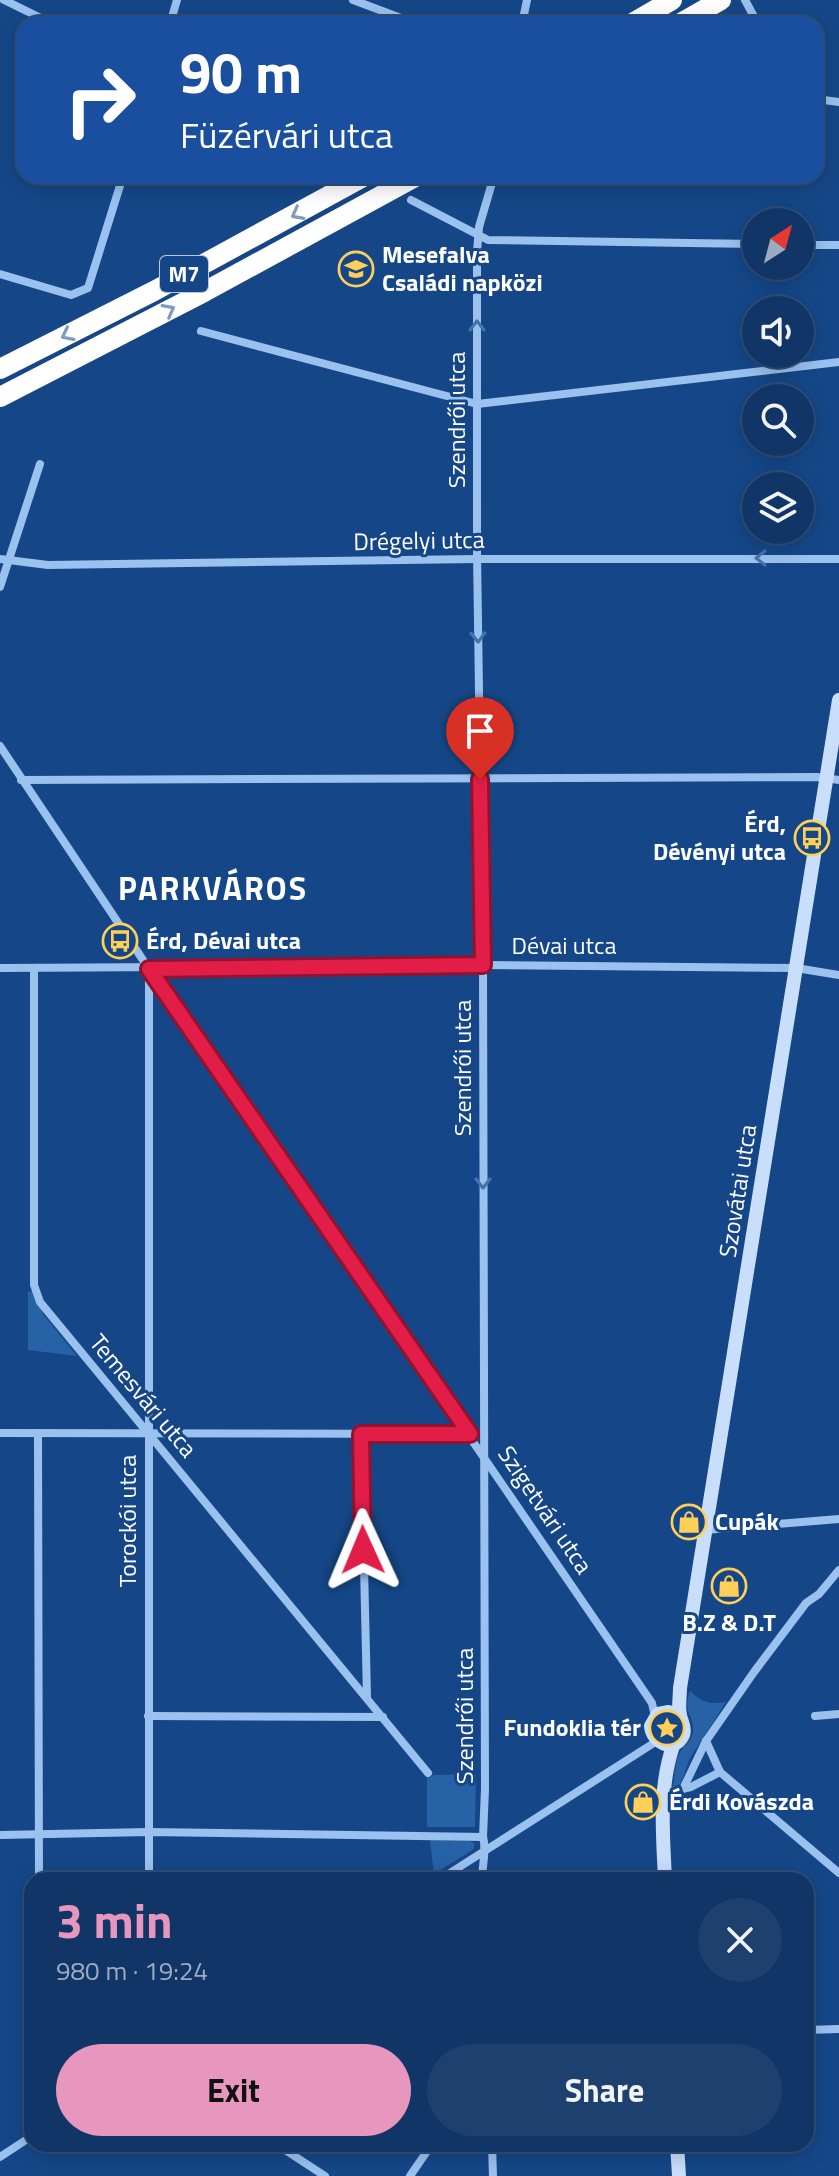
<!DOCTYPE html>
<meta charset="utf-8">
<style>
:root{--surface:#103566;--page:#1e406f;--text:#f1f3f6;--muted:#9cabbf;--line:#30507a;--accent:#e797bd}
body{margin:0;font-family:"Titillium Web",sans-serif;background:var(--page);color:var(--text);height:100vh;display:flex;flex-direction:column;font-size:30px;white-space:nowrap}
*{box-sizing:border-box;margin:0}
p{font-size:26px;color:var(--muted)}
.icon{flex:none;width:44px;height:44px;fill:none;stroke:currentColor;stroke-width:2;stroke-linecap:round;stroke-linejoin:round}
.map{position:relative;flex:1;overflow:hidden}
.details{position:absolute;left:24px;top:1872px;width:790px;height:280px;display:flex;flex-direction:column;background:var(--surface);border-radius:24px;box-shadow:0 4px 20px #0003,0 0 0 2px var(--line)}
.details>*{flex:none}
.hud{position:absolute;left:16px;top:16px;width:808px;height:168px;border-radius:24px;box-shadow:0 4px 20px #0003,0 0 0 2px var(--line);background:#1a4fa0;color:#fff;overflow:hidden}
.needle{width:52px;rotate:36deg}
.tools{position:absolute;left:742px;top:208px;display:grid;gap:16px}
.tools a{display:grid;place-items:center;width:72px;height:72px;border-radius:50%;background:var(--surface);box-shadow:0 4px 20px #0003,0 0 0 2px var(--line);font-size:40px}
.pin{position:absolute;display:grid;place-items:center;width:68px;height:68px;color:#fff;margin:-82px -34px;border-radius:50% 50% 50% 0;rotate:-45deg;box-shadow:0 0 8px #0007}
.pin .icon{rotate:45deg}
.me{position:absolute;width:88px;margin:-44px;rotate:359deg;stroke-linejoin:round;filter:drop-shadow(0 0 6px #0008)}
.turn{display:flex;align-items:center;gap:28px;height:168px;padding:0 32px;font-size:36px}
.turn .icon{width:104px;height:104px;stroke-width:2.5}
.turn b{display:block;font-size:56px;line-height:68px}
.round{display:grid;place-items:center;flex:none;width:84px;height:84px;border-radius:42px;background:var(--page)}
.summary{display:flex;align-items:center;justify-content:space-between;height:136px;padding:0 32px}
h1{font-size:48px;font-weight:700;line-height:60px;color:var(--accent)}
.primary-button{display:flex;gap:16px;margin-top:auto;padding:16px 32px}
.primary-button a{flex:1;height:92px;border-radius:48px;background:var(--accent);color:#111;font-size:32px;font-weight:700;line-height:92px;text-align:center}
.primary-button a+a{background:var(--page);color:var(--text)}
.map>svg:first-child{display:block}
.green{fill:#2761a6}
.lines{fill:none;stroke-linecap:round;stroke-linejoin:round}
.street{stroke:#9bc1ef;stroke-width:8}
.secondary{stroke:#c8defa;stroke-width:14}
.highway{stroke:#fff;stroke-width:20}
.oneway{stroke:#7e9abe}
.oneway2{stroke:#4472ac}
.route-casing{stroke:#92132f;stroke-width:20}
.route{stroke:#e11d48;stroke-width:14}
.labels{text-anchor:middle;stroke-width:6;stroke-linejoin:round;paint-order:stroke}
.shield{fill:#154788;stroke:#b9c8db;stroke-width:2}
.shield-label{font-size:22px;font-weight:bold;fill:#fff}
.poi-label{font-size:24px;font-weight:bold;fill:#fff;stroke:#154788;text-anchor:start}
.street-label{font-size:24px;fill:#fff;stroke:#154788}
.district-label{font-size:32px;font-weight:bold;letter-spacing:2px;fill:#fff;stroke:#154788}
</style>
<div class="map">
<svg width="839" height="2176" viewBox="0 0 839 2176">
<rect width="100%" height="100%" fill="#154788"/>
<g class="green">
<polygon points="33,1291 43,1314 77,1356 28,1350 28,1292"/>
<path d="M690,1691C701,1702 711,1705 726,1702L690,1758L681,1783L676,1787L673,1785C675,1775 675,1761 680,1752C684,1745 694,1740 693,1729C693,1713 682,1713 690,1691Z"/>
<polygon points="476,1774 475,1827 427,1827 427,1778 434,1775"/>
<polygon points="430,1840 469,1841 474,1843 474,1849 434,1874"/>
</g>
<g class="lines">
<g class="street">
<polyline points="4,0 53,24"/>
<polyline points="353,0 417,24"/>
<polyline points="745,0 758,24"/>
<polyline points="170,24 177,0"/>
<polyline points="522,24 527,0"/>
<polyline points="816,99 839,102"/>
<polyline points="411,200 488,240 756,244"/>
<polyline points="800,245 839,245"/>
<polyline points="0,274 71,295 88,288 123,176"/>
<polyline points="201,331 477,404 839,362"/>
<polyline points="0,559 48,565 477,559 839,559"/>
<polyline points="0,587 40,464"/>
<polyline points="0,746 149,969 652,1703 655,1717"/>
<polyline points="21,780 817,777 839,780"/>
<polyline points="0,968 483,965 796,968 839,975"/>
<polyline points="34,968 34,1285 40,1302 428,1773"/>
<polyline points="149,970 149,1880"/>
<polyline points="0,1433 470,1434"/>
<polyline points="38,1433 39,1880"/>
<polyline points="361,1434 367,1697"/>
<polyline points="705,1530 839,1519"/>
<polyline points="148,1716 383,1717"/>
<polyline points="815,1716 839,1714"/>
<polyline points="706,1741 720,1772 839,1873"/>
<polyline points="683,1789 706,1741 754,1672 806,1603 819,1594 839,1570"/>
<polyline points="663,1793 691,1787 720,1772"/>
<polyline points="0,1835 149,1832 483,1837"/>
<polyline points="439,1880 657,1741"/>
<path d="M482,1880C482,1866 487,1850 483,1837L485,1789L483,965L477,553V252L479,227L494,176"/>
<polyline points="806,2030 839,2029"/>
<polyline points="276,2144 325,2176"/>
<polyline points="492,2144 493,2176"/>
<polyline points="0,2157 32,2136"/>
<polyline points="410,2176 432,2144"/>
</g>
<g class="secondary">
<path d="M680,1717L669,1712L658,1714L651,1726C652,1742 674,1754 683,1735C686,1727 681,1722 680,1715C678,1707 680,1697 680,1688L839,700"/>
<path d="M665,1880C663,1833 658,1788 674,1743"/>
<polyline points="677,2144 679,2176"/>
</g>
<g class="highway">
<polyline points="631,24 672,0"/>
<polyline points="679,24 721,0"/>
<polyline points="0,369 154,291 365,176"/>
<polyline points="0,397 204,292 417,176"/>
</g>
</g>
<defs><path id="oneway-chevron" d="M-2-3.5L2.5 0L-2 3.5" fill="none" stroke-width="1.6" stroke-linecap="round" stroke-linejoin="round" transform="scale(2)"/></defs>
<g class="oneway">
<use href="#oneway-chevron" transform="translate(297 214) rotate(152)"/>
<use href="#oneway-chevron" transform="translate(169 310) rotate(-28)"/>
<use href="#oneway-chevron" transform="translate(67 335) rotate(153)"/>
</g>
<g class="oneway2">
<use href="#oneway-chevron" transform="translate(477 326) rotate(-90)"/>
<use href="#oneway-chevron" transform="translate(761 558) rotate(180)"/>
<use href="#oneway-chevron" transform="translate(478 637) rotate(89)"/>
<use href="#oneway-chevron" transform="translate(483 1183) rotate(90)"/>
</g>
<g class="lines">
<g class="route-casing">
<polyline id="route" points="363,1550 361,1434 470,1434 149,969 483,965 480,779"/>
</g>
<use href="#route" class="route"/>
</g>
<defs>
<g id="school-ring" transform="scale(1.8)"><circle r="9.5" fill="#154788" stroke="#ffcf58" stroke-width="1.5"/><path d="M0-5L7-2L0 1L-7-2ZM-4 1L0 2.5L4 1V4Q0 6-4 4Z" fill="#ffcf58"/></g>
<g id="bus-ring" transform="scale(1.8)"><circle r="9.5" fill="#154788" stroke="#ffcf58" stroke-width="1.5"/><path d="M-5-6H5V4H4V6H2V4H-2V6H-4V4H-5ZM-3.5-4V0h7V-4ZM-3.5 1.2v1.5H-2V1.2ZM2 1.2v1.5H3.5V1.2Z" fill="#ffcf58"/></g>
<g id="shop-ring" transform="scale(1.8)"><circle r="9.5" fill="#154788" stroke="#ffcf58" stroke-width="1.5"/><path d="M-5-2.5h2.3a2.7 3.5 0 0 1 5.4 0H5L5.5 6h-11ZM-1.5-2.5h3a1.5 2.3 0 0 0-3 0Z" fill="#ffcf58"/></g>
<g id="sight-ring" transform="scale(1.8)"><circle r="9.5" fill="#154788" stroke="#ffcf58" stroke-width="1.5"/><path d="M0-6L1.8-2.2L6-1.7L2.9 1.2L3.7 5.4L0 3.3L-3.7 5.4L-2.9 1.2L-6-1.7L-1.8-2.2Z" fill="#ffcf58"/></g>
</defs>
<g fill-rule="evenodd">
<use href="#school-ring" x="356" y="269"/>
<use href="#bus-ring" x="812" y="838"/>
<use href="#bus-ring" x="120" y="941"/>
<use href="#shop-ring" x="689" y="1522"/>
<use href="#shop-ring" x="729" y="1586"/>
<use href="#sight-ring" x="667" y="1728"/>
<use href="#shop-ring" x="643" y="1802"/>
</g>
<g class="labels">
<rect class="shield" x="160" y="256" width="48" height="36" rx="6"/>
<g class="shield-label">
<text x="184" y="282">M7</text>
</g>
<g class="poi-label">
<text x="382" y="263">Mesefalva<tspan x="382" dy="28">Családi napközi</tspan></text>
<text x="786" y="832" text-anchor="end">Érd,<tspan x="786" dy="28">Dévényi utca</tspan></text>
<text x="146" y="949">Érd, Dévai utca</text>
<text x="715" y="1530">Cupák</text>
<text x="729" y="1631" text-anchor="middle">B.Z &amp; D.T</text>
<text x="641" y="1736" text-anchor="end">Fundoklia tér</text>
<text x="669" y="1810">Érdi Kovászda</text>
</g>
<g class="street-label">
<text transform="translate(457 420) rotate(-90)" y="8">Szendrői utca</text>
<text transform="translate(419 541) rotate(-1)" y="8">Drégelyi utca</text>
<text x="564" y="954">Dévai utca</text>
<text transform="translate(463 1068) rotate(-90)" y="8">Szendrői utca</text>
<text transform="translate(738 1191) rotate(-81)" y="8">Szovátai utca</text>
<text transform="translate(143 1396) rotate(50)" y="8">Temesvári utca</text>
<text transform="translate(545 1510) rotate(56)" y="8">Szigetvári utca</text>
<text transform="translate(128 1521) rotate(-90)" y="8">Torockói utca</text>
<text transform="translate(465 1716) rotate(-90)" y="8">Szendrői utca</text>
</g>
<g class="district-label">
<text x="213" y="900">PARKVÁROS</text>
</g>
</g>
</svg>
<div class="tools">
<a><svg class="needle" viewBox="-14 -14 28 28"><path d="M0-13l5 13h-10z" fill="#e53935"/><path d="M0 13l5-13h-10z" fill="#9cabbf"/></svg></a>
<a><svg class="icon" aria-label="sound" viewBox="0 0 24 24"><path d="M4 9h4l5-4v14l-5-4H4zM17 9q2 3 0 6"/></svg></a>
<a><svg class="icon" aria-label="search" viewBox="0 0 24 24"><circle cx="10" cy="10" r="6"/><path d="M15 15l6 6"/></svg></a>
<a><svg class="icon" aria-label="layers" viewBox="0 0 24 24"><path d="M12 4l9 5-9 5-9-5zM3 14l9 5 9-5"/></svg></a>
</div>
<div class="pin" style="left:480px;top:779px;background:#d93025"><svg class="icon" aria-label="arrive" viewBox="0 0 24 24"><path d="M6 21V4h12l-3 4 3 4H6"/></svg></div>
<svg class="me" style="left:363px;top:1550px" viewBox="-20 -20 40 40"><path d="M0-17L14 15 0 8-14 15z" fill="#e11d48" stroke="#fff" stroke-width="4"/></svg>
<div class="hud">
<div class="turn"><svg class="icon" aria-label="right" viewBox="0 0 24 24"><path d="M7 20v-9h11M14 6l5 5-5 5"/></svg><div><b>90 m</b>Füzérvári utca</div></div>
</div>
<section class="details">
<div class="summary"><div><h1>3 min</h1><p>980 m · 19:24</p></div><a class="round"><svg class="icon" aria-label="close" viewBox="0 0 24 24"><path d="M6 6l12 12M18 6L6 18"/></svg></a></div>
<div class="primary-button"><a>Exit</a><a>Share</a></div>
</section>
</div>
